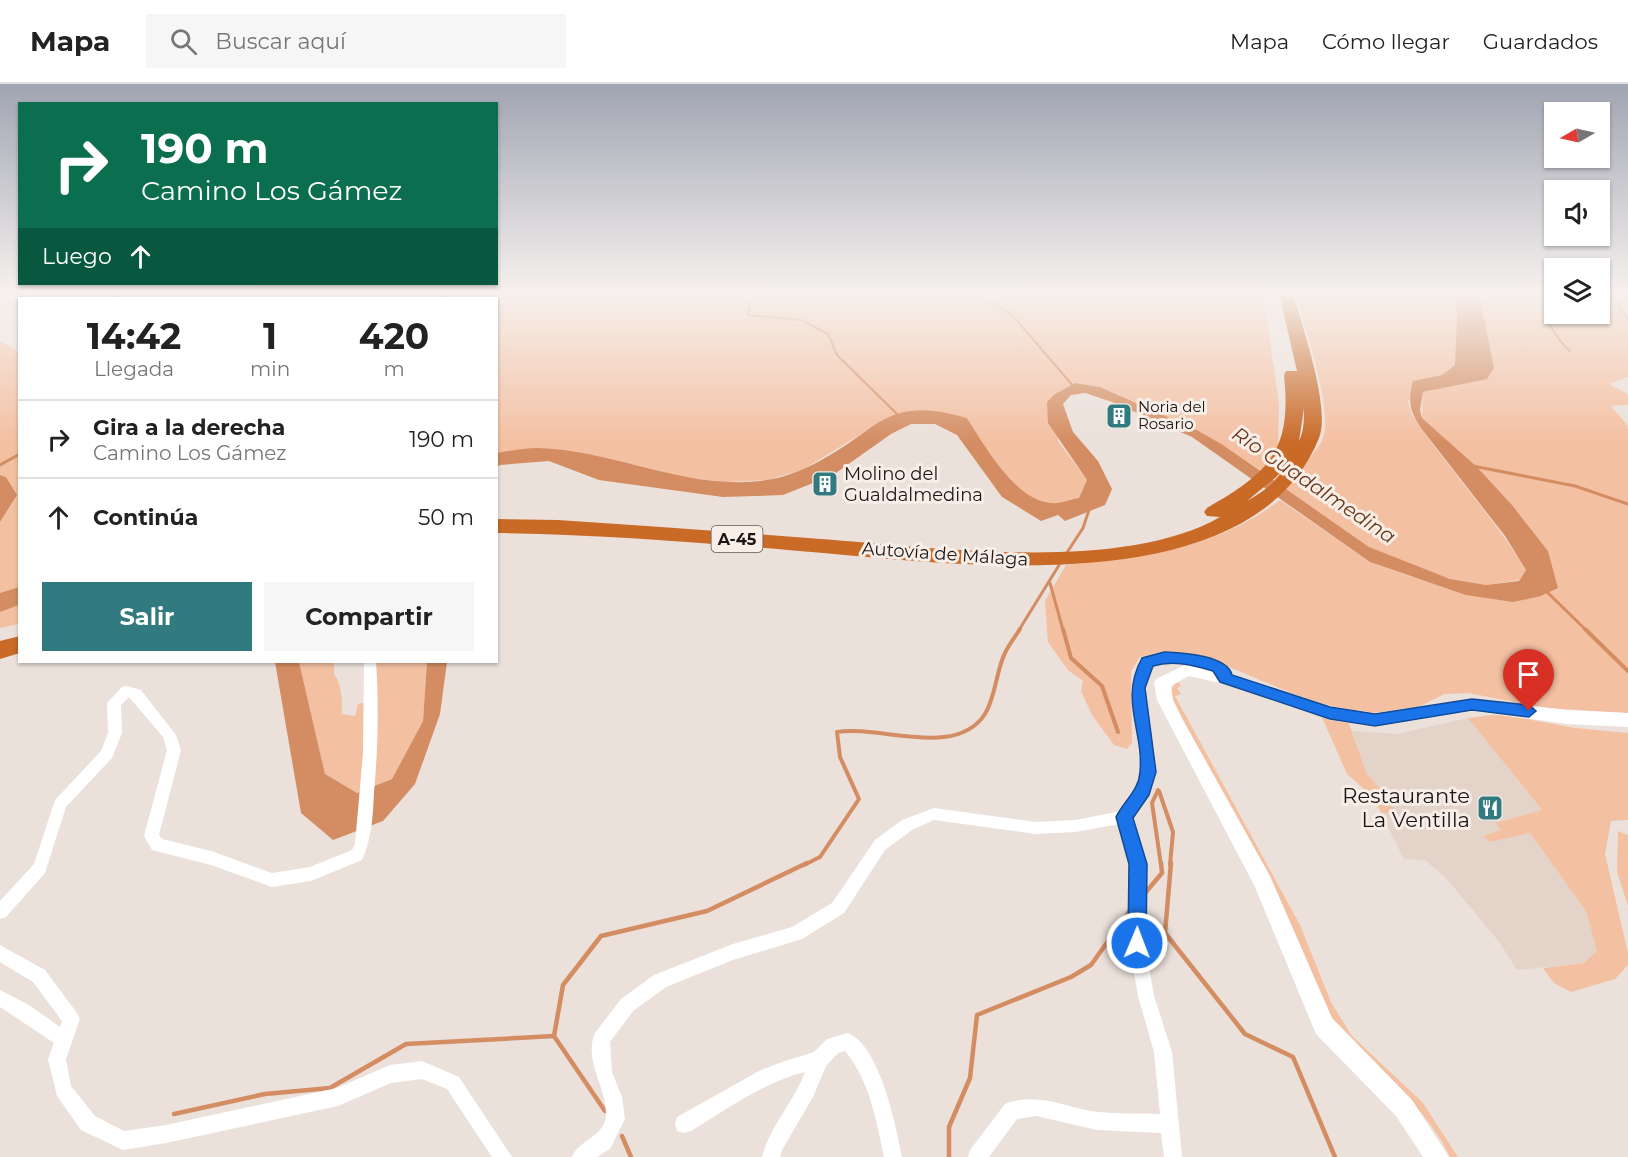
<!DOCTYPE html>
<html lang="es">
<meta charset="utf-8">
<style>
:root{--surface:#fff;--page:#f6f6f6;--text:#222;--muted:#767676;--line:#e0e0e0;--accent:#317a7f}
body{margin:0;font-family:Montserrat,sans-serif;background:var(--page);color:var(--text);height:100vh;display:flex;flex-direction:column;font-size:22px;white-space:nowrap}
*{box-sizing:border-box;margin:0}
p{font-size:20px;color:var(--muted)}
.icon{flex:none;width:33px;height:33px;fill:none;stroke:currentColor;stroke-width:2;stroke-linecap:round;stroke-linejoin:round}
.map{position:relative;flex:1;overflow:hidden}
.sheet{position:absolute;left:18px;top:213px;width:480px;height:366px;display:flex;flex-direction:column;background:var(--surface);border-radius:0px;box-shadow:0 2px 4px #0004}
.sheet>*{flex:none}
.hud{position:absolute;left:18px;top:18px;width:480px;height:183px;border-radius:0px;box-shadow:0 2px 4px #0004;background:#0b6e4f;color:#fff;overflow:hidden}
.needle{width:39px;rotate:261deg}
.tools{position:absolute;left:1544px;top:18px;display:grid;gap:12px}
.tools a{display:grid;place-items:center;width:66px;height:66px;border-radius:0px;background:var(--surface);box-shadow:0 2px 4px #0004;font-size:30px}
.pin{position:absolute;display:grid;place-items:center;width:51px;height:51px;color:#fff;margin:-62px -26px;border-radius:50% 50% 50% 0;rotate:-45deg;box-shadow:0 0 6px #0007}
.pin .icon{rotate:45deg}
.me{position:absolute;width:66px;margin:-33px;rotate:1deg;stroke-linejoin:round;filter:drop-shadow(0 0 4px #0008)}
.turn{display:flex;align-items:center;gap:21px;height:126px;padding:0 24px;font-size:27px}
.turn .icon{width:78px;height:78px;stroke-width:2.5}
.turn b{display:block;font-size:42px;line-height:51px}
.then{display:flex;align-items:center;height:57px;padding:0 24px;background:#0003;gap:12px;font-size:22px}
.eta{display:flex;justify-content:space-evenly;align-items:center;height:102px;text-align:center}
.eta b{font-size:36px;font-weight:700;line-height:42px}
.primary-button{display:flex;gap:12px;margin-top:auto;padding:12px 24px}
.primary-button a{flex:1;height:69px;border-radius:0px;background:var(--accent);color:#fff;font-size:24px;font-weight:700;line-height:69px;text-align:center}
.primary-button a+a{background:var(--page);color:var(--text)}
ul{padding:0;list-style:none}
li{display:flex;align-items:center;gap:18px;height:78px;padding:0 24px;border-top:2px solid var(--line)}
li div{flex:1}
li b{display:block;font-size:22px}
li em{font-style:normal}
header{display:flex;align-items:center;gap:36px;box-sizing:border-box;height:84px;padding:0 30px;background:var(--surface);border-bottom:2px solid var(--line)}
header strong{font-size:28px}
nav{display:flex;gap:33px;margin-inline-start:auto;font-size:21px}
.search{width:420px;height:54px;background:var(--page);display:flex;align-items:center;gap:15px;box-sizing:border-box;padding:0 21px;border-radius:0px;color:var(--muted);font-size:22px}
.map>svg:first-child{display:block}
.built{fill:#e4d3c9}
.green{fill:#f4c0a2}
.water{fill:#d48d62}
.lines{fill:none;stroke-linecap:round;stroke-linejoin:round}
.stream-far3{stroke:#d48d62;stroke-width:2}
.stream-far2{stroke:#d48d62;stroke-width:3}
.stream-far1{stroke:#d48d62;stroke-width:4}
.stream{stroke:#d48d62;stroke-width:4.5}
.minor{fill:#fff;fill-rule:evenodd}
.tertiary{fill:#fff;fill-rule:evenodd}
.motorway{fill:#c96a27;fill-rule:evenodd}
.route{fill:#1a73e8;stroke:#114b97;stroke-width:1.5}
.labels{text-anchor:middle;stroke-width:6;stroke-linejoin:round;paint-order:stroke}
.far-poi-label{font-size:15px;fill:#1b1715;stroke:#f8eee8;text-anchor:start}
.shield{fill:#f8eee8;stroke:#5d5854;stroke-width:1.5}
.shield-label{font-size:16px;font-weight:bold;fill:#1b1715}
.poi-label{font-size:18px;fill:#1b1715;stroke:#f8eee8;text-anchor:start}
.street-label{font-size:18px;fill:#1b1715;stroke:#f8eee8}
.water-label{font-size:20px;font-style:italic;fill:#69391a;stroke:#f8eee8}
.near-poi-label{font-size:21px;fill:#1b1715;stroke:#f8eee8;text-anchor:end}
</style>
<header>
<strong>Mapa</strong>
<div class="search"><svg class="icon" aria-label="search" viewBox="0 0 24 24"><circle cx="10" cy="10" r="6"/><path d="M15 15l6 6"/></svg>Buscar aquí</div>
<nav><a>Mapa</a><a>Cómo llegar</a><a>Guardados</a></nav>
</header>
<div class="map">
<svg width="1628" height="1073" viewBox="0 0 1628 1073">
<rect width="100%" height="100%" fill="#ebe0da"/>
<polygon class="built" points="1468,634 1542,726 1497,739 1501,746 1483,752 1490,758 1530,749 1586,827 1597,867 1585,879 1517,886 1500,859 1446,794 1425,776 1404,775 1381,729 1395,729 1383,708 1367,690 1352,647 1397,650"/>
<g class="green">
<path d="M33,209H1263L1279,320L1278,364L1310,374C1313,369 1318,364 1321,359C1337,329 1302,244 1297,209H1454L1457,228L1455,281L1408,317L1412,331C1448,384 1492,431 1526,486L1519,496L1486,501L1450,495L1423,486L1369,463L1223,361L1197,346L1100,303L1075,299L1055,310L1058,357L1087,396L1079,414C1071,415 1060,420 1051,419C1015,416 985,362 967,334L901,329L879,339L802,386L767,396L725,398L668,391L579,369L536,364L497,369L496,214H28Z"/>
<path d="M1479,209H1554V230H1599V209H1628V293L1609,300L1628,310V321L1611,322L1628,342V629L1545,624L1468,609L1445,610L1420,622L1367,630L1310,617L1201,571L1163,567L1140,573L1131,587L1132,659L1127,665L1114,661L1092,631L1081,607L1083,597L1068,586L1048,558L1045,517L1066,481C1140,475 1220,463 1280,416L1370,478L1412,493L1541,512L1558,504L1548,467L1512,421L1477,383L1422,334L1423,308L1435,306L1494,284Z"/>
<polygon points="0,257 20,269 19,503 0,509 0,438 17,411 6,393 0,391"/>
<polygon points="19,521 19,540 0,544 0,528"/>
<path d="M299,578H334V590C342,600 342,618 342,630L355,632L358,620L368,618L363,707L357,709L325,690Z"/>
<polygon points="373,578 427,578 423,637 392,695 373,703 376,612"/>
<path d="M1177,596L1181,602L1177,604L1181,610L1175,612L1300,841L1331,918L1351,951L1423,1019L1458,1073H1450C1425,1018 1370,985 1333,939L1171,615V607Z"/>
<polygon points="1500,630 1575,644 1628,649 1628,736 1611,737 1605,770 1628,869 1628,881 1615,895 1571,908 1554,899 1543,884 1584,879 1597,867 1586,827 1530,749 1490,758 1483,752 1501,746 1496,739 1542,726 1468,634"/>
<polygon points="1321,631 1348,637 1367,690 1383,708 1396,729 1381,729 1374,714 1347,690"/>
<polygon points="1618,747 1628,751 1628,822 1617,788"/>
</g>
<g class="water">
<path d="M1454,209H1479L1494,284L1487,295L1423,308L1420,326L1422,334L1477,383L1512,421L1548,467L1558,504L1541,512L1513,518L1466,511L1370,478L1192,353L1112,318L1085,309L1071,311L1063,320L1073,348L1098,377L1112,405L1105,421L1065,437L1058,431L1041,437L1002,413L957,351L935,340H911L891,350L833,391L783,411L723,413L599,396L549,377L500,381L497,383V369C510,367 524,364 538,364C615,366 688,408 767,396C796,392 825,375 849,359C865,348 881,334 900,329C923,323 945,328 967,334C985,362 1015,416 1051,419C1060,420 1071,415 1079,414L1087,396L1048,339L1047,318L1055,310L1075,299L1100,303L1197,346L1223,361L1369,463L1450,495L1486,501L1519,497L1526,486L1505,452L1421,344C1409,326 1408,317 1413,297L1442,291L1455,281L1457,228Z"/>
<polygon points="0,391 6,393 17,411 0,438"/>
<polygon points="19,503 19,521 0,528 0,509"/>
<polygon points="275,578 299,578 325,690 357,709 392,695 423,637 427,578 447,578 440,630 415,700 383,737 333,756 301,729"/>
</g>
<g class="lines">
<g class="stream-far3">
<polyline points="118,209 119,214"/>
<polyline points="742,209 750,219 748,231 801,236 828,250 837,271 900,333"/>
<polyline points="977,209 1013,232 1074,303"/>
<path d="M1545,209C1542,233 1553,251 1570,267"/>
<polyline points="1610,209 1628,235"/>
<polyline points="439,214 443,209"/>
</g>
<g class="stream-far2">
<polyline points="0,381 20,370"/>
<polyline points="1473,382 1575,402 1628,420"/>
<polyline points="1066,470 1083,444 1089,426"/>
<polyline points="1050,499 1063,546"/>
<polyline points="1546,507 1586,546"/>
<polyline points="1019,546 1061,478"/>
</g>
<g class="stream-far1">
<polyline points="1063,545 1071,574 1102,602 1118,648"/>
<polyline points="1585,545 1628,587"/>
<polyline points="1158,706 1152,719 1161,781"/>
<polyline points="1159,707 1173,748 1170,781"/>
<path d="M804,781L820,773L859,715L840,673L837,648C880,641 956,675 985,630C996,612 996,587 1005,569C1009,560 1015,553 1020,545"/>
</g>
<g class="stream">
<polyline points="1171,779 1165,849 1245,950 1293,973 1335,1073"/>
<polyline points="1145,809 1162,789 1161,779"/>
<polyline points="605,1027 554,952 563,901 601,852 707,827 807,779"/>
<polyline points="174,1030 265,1010 330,1004 406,960 554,952"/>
<polyline points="622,1052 631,1073"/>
<polyline points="949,1073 949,1043 970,994 977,931 1071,893 1091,881 1131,825"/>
</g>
<g class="minor">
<path d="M1167,570C1187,569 1219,570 1231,588L1230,597H1220L1219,590C1199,577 1175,576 1152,582L1144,604L1155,688L1149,710L1133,734L1146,780L1145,859L1154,912L1172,968L1182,1073H1164L1161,1049L1097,1046L1036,1032L1017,1035L989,1073H968L970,1066L1005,1020C1039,1007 1065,1024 1098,1028C1118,1030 1139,1029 1160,1030L1154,968L1138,912L1129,859L1130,780L1120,740L1075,748L1036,750L934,736L912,746L885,766L844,829L802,855L733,876L666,903L633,927L610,958L612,988L622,1013L625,1035L610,1065L597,1073H572C578,1056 605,1053 606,1031C607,1003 583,977 595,949L621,915L654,891L733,860L792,843L832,819L875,756L902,736L934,724L1036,738L1075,736L1121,727L1137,704L1141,688L1132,604L1143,575Z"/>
<path d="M364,578H376C379,621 378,665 374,708C373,731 372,754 362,776L311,797L272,803L211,781L152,766L144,752L167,666L163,653L129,613L121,621L122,649L112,674L66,723L45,789L6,833L0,835V817L34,780L55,716L101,667L108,649L107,619L122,603L127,602L141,606L176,651L181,666L159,751L162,755L211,767L272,789L310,783L352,766L355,760L363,669Z"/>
<polygon points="0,861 45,886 77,929 80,935 66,975 71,1002 95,1032 124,1047 166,1041 337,1004 390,981 422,977 459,993 512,1073 492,1073 447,1005 422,995 391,999 338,1022 166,1059 123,1066 81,1046 57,1012 48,975 54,959 0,923 0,906 29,921 60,943 62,937 33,898 0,878"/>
<path d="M848,949C880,962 896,1042 902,1073H884C876,1036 870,997 845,967L838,969L826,982L813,1013L782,1066L780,1073H762C770,1042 794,1018 805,988C764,998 727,1025 691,1047L684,1049L677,1047L675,1040L677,1033L759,987L782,978L814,968L827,955Z"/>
</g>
<polygon class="tertiary" points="1187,580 1225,588 1330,622 1375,629 1472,615 1567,626 1628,629 1628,643 1567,640 1472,627 1375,643 1330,636 1224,600 1189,592 1171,602 1173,616 1184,638 1270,792 1332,934 1412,1016 1449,1073 1423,1073 1396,1032 1316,950 1255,803 1157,616 1154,599 1156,595"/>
<g class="motorway">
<path d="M1279,209H1293C1302,242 1331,324 1319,354C1249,528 935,477 788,466C691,458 594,450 496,449V435L558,436C646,442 733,448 821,455C932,463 1121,490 1220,433L1207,432L1204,428L1207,424C1270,388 1292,366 1284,291L1286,287H1297ZM1304,324C1304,335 1304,348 1299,357ZM1285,382C1276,399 1264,407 1247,417L1276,393Z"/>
<polygon points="20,552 20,569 0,575 0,557"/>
</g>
</g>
<linearGradient id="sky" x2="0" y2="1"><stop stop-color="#a0a4b2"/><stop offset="0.58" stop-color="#f6f1ee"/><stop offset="1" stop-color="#f6f1ee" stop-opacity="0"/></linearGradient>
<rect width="1628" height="359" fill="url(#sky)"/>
<path class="route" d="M1164,568C1182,569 1227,571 1232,591L1330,623L1375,630L1472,615L1529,621L1536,627L1529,633L1472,626L1375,642L1330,635L1220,598L1213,587C1193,581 1173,576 1153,582L1145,604L1156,688L1149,711L1133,734L1147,780L1146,859L1144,865L1137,868L1130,865L1128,859L1129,780L1116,733C1124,717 1139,706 1140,688C1144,647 1119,616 1142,574Z"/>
<defs>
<g id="building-square" transform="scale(1.35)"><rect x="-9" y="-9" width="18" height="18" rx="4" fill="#317a7f" stroke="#f8eee8"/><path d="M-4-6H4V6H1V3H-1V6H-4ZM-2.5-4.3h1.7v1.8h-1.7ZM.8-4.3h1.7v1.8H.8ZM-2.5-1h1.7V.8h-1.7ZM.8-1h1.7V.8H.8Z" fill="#fff"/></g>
<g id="restaurant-square" transform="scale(1.35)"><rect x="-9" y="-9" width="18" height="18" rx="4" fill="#317a7f" stroke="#f8eee8"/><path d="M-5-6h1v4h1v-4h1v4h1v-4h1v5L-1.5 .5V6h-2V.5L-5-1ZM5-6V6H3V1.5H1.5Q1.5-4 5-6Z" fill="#fff"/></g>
</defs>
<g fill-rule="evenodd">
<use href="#building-square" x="1119" y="332"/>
<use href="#building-square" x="825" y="400"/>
<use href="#restaurant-square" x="1490" y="724"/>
</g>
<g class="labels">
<g class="far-poi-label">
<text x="1138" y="328">Noria del<tspan x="1138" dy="17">Rosario</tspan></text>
</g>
<rect class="shield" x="711.5" y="442" width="51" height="26" rx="4.5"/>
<g class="shield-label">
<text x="737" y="461">A-45</text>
</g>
<g class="poi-label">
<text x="844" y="396">Molino del<tspan x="844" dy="21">Gualdalmedina</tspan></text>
</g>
<g class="street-label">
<text transform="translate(945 470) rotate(4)" y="6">Autovía de Málaga</text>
</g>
<g class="water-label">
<text transform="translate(1314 401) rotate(34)" y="7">Río Guadalmedina</text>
</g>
<g class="near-poi-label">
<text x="1470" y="719">Restaurante<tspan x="1470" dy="24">La Ventilla</tspan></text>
</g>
</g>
</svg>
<div class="tools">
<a><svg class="needle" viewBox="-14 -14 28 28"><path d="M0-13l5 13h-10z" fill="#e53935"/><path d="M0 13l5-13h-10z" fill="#767676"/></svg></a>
<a><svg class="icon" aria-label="sound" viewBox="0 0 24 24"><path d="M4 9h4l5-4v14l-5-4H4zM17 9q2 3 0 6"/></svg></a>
<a><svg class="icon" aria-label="layers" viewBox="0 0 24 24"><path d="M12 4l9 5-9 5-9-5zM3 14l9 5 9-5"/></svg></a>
</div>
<div class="pin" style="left:1529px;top:627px;background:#d93025"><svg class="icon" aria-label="arrive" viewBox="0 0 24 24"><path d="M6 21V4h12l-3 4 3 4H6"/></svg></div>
<svg class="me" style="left:1137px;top:859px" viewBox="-20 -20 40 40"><circle r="17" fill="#1a73e8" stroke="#fff" stroke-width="3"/><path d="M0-11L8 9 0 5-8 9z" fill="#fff"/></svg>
<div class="hud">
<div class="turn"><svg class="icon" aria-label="right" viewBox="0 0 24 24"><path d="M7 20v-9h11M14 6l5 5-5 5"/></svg><div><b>190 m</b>Camino Los Gámez</div></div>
<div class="then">Luego<svg class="icon" aria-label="ahead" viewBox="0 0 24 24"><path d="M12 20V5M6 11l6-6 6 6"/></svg></div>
</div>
<section class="sheet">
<div class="eta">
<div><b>14:42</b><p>Llegada</p></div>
<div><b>1</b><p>min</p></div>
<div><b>420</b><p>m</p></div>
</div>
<ul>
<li><svg class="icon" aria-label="right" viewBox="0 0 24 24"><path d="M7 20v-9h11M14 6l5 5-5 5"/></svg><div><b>Gira a la derecha</b><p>Camino Los Gámez</p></div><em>190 m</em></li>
<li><svg class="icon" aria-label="ahead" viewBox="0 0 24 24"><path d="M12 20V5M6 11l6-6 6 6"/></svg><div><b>Continúa</b></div><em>50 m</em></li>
</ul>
<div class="primary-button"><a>Salir</a><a>Compartir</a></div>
</section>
</div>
